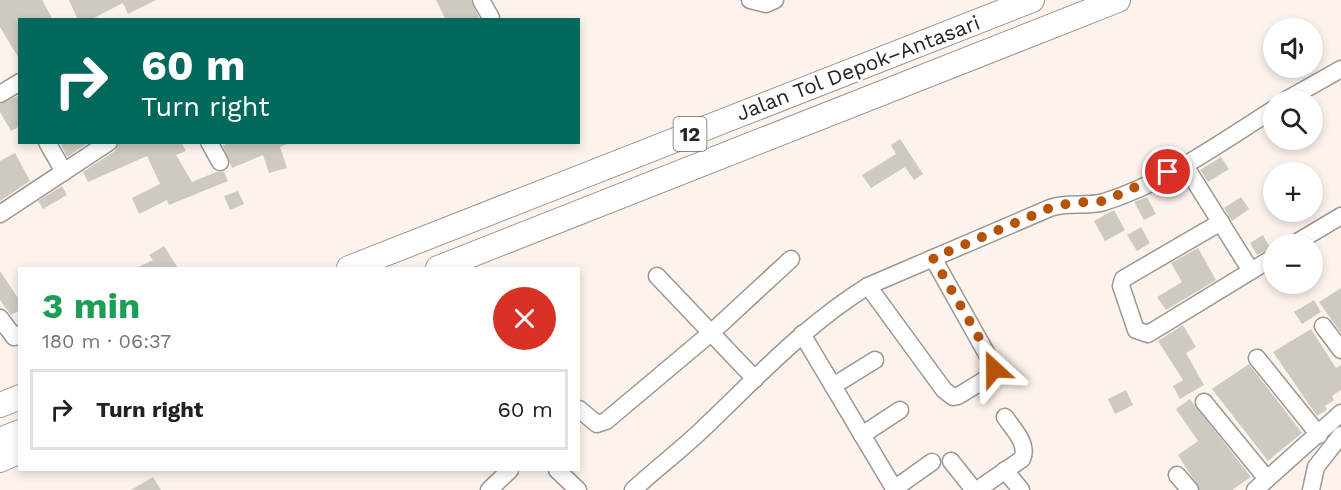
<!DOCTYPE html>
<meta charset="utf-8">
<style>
:root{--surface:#fff;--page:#f2f2f2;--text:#202124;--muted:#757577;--line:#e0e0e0}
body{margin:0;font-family:"Work Sans",sans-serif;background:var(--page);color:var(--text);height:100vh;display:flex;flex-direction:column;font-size:22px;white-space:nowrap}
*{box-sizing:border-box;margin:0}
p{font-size:20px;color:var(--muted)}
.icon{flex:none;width:33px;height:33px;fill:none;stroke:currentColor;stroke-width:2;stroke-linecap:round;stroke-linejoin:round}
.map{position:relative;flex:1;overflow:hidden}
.details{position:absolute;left:18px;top:267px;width:562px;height:204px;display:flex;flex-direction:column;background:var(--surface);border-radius:0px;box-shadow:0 3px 9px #0003}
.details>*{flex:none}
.banner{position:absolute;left:18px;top:18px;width:562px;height:126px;border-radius:0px;box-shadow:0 3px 9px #0003;background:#00695c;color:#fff;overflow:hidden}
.controls{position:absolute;left:1263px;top:18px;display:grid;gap:12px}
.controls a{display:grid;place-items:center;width:60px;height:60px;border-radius:50%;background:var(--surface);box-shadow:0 3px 9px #0003;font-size:30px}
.pin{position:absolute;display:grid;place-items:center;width:51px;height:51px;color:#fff;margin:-26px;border:3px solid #fff;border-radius:50%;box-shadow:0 2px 6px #0007}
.me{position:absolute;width:66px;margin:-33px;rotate:336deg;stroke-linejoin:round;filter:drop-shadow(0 0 4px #0008)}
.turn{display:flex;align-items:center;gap:21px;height:126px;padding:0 24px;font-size:27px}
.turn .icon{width:78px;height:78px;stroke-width:2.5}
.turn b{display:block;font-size:42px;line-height:51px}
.round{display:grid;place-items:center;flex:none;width:63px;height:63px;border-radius:32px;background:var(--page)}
.head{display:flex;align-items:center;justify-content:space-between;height:102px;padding:0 24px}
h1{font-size:36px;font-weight:700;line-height:45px;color:#1e9e55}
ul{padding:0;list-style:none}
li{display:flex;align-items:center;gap:18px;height:81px;margin:0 12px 9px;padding:0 12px;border:3px solid var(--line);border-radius:0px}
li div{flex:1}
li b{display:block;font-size:22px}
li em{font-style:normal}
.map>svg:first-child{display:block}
.building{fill:#cecac1}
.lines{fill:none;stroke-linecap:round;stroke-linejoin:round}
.minor-casing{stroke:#9f9690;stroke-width:19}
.highway-casing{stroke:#9f9690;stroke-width:26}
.minor{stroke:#fff;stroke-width:16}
.highway{stroke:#fff;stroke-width:24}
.route{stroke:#b45309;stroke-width:10;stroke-dasharray:0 18}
.labels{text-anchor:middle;stroke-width:4.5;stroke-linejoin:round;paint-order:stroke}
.shield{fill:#fff;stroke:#686564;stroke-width:1.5}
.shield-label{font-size:20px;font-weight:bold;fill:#272321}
.street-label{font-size:21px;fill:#272321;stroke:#fff}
</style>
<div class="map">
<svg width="1341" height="490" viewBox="0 0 1341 490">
<rect width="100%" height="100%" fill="#fdf3ed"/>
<g class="building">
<polygon points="0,0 42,0 53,20 20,20 20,60 0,27"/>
<polygon points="69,0 156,0 128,14 123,3 90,20 78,20"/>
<polygon points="436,0 471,0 480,20 446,20"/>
<polygon points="20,95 20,126 11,131 0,112 0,104"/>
<polygon points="900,139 923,174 914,180 905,167 871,188 862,175 896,154 891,145"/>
<polygon points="60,142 89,142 67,157"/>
<polygon points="119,142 181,142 186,151 176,155 192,182 216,172 224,172 228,181 169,205 167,200 139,214 132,198 160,184 147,156 88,182 83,172 115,151"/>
<polygon points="230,142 291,142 280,147 287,168 269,173 263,155 232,168 223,146"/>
<polygon points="15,153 30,181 0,201 0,161"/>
<polygon points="1221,157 1229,169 1208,182 1200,170"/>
<polygon points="62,186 67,195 43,209 38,201"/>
<polygon points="238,191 244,204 230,210 224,196"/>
<polygon points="1147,197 1156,214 1144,220 1134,202"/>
<polygon points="1241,197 1249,209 1232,221 1224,208"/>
<polygon points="1114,210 1125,230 1105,241 1094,221"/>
<polygon points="1141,227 1150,243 1137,251 1127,235"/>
<polygon points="1263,235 1270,248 1257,255 1250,243"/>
<polygon points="164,246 178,268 136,268 153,260 149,255"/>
<polygon points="1198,248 1216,280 1166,310 1157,297 1182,282 1171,263"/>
<polygon points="0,271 20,301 20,310 11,315 0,300"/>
<polygon points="1341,288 1341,333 1319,302"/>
<polygon points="1314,300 1321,312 1302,324 1294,312"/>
<polygon points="1183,325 1196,347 1186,353 1204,385 1180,399 1173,386 1183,380 1158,341"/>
<polygon points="1311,329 1336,368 1341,365 1341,390 1332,396 1334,400 1325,406 1327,410 1317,416 1273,352"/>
<polygon points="1249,364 1302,433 1268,461 1212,389"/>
<polygon points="1126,390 1133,405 1115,414 1108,399"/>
<polygon points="1190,399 1251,477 1232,490 1200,490 1178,455 1198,441 1176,409"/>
<polygon points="153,477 161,490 131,490"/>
</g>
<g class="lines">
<g class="minor-casing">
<g id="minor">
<polyline points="481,0 491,18"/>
<polyline points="750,0 766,4 775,0"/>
<polyline points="0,94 20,82"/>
<polyline points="1286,100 1341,69"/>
<polyline points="47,142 64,172"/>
<polyline points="209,142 220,162"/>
<polyline points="1184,164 1251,271"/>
<polyline points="0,214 109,142"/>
<polyline points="1221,222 1123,279 1121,286 1136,330 1148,334 1274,257"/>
<polyline points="1294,244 1341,216"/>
<polyline points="657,276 755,379"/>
<polyline points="868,286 944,390 953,397 958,396 989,377 993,365 933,258"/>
<polyline points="0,318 14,337 20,334"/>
<polyline points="1323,326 1341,350"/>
<polyline points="802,334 895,490"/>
<polyline points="1257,358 1319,435"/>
<polyline points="833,386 875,360"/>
<polyline points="1204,402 1267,479"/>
<polyline points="579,409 597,424 606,421 712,332 791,259"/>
<polyline points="862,435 900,410"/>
<polyline points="951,461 974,490"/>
<polyline points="557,470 578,490"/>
<polyline points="1005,470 1021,490"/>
<polyline points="1177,475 1190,490"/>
<polyline points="894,489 932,462"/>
<polyline points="489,490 510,470"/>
<path d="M633,490C658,467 685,447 709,423C759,375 808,323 868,286L1050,208C1068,202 1086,207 1104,202C1165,183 1220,143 1274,109"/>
<path d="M977,490L1022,459C1029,444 1013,429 1005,417"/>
<polyline points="1255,490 1341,413"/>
<polyline points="1311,490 1316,467 1341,435"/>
</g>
</g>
<g class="highway-casing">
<g id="highway">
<polyline points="349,268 1032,0"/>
<polyline points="438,268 1118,0"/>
<polyline points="0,405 20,397"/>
<polyline points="0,440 20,432"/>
<polyline points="0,460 20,451"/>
</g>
</g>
<use href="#minor" class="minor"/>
<use href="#highway" class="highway"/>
</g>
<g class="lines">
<polyline class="route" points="994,369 989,355 933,258 1050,208 1071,203 1105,201 1168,172"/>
</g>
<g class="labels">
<rect class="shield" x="673.5" y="117" width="33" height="34" rx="4.5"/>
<g class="shield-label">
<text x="690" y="141">12</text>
</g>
<g class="street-label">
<text transform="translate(858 68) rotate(-21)" y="7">Jalan Tol Depok–Antasari</text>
</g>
</g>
</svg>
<div class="controls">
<a><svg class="icon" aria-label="sound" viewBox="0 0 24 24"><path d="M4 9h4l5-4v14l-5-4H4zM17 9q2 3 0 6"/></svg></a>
<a><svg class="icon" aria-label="search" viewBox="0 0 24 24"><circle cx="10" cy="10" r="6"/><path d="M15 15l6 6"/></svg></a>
<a>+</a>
<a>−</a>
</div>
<div class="pin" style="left:1168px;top:172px;background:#d93025"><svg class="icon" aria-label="arrive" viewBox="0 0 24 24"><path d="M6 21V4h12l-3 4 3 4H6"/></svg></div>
<svg class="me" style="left:994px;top:369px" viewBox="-20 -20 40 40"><path d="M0-17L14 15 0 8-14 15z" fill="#b45309" stroke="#fff" stroke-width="4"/></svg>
<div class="banner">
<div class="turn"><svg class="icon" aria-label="right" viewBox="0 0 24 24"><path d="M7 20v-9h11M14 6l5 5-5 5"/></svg><div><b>60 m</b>Turn right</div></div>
</div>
<section class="details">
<div class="head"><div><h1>3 min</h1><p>180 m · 06:37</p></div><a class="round" style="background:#d93025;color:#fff"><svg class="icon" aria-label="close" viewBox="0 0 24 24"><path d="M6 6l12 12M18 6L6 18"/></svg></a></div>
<ul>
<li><svg class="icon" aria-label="right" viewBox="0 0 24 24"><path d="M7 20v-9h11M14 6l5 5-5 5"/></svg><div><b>Turn right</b></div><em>60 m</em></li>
</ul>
</section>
</div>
